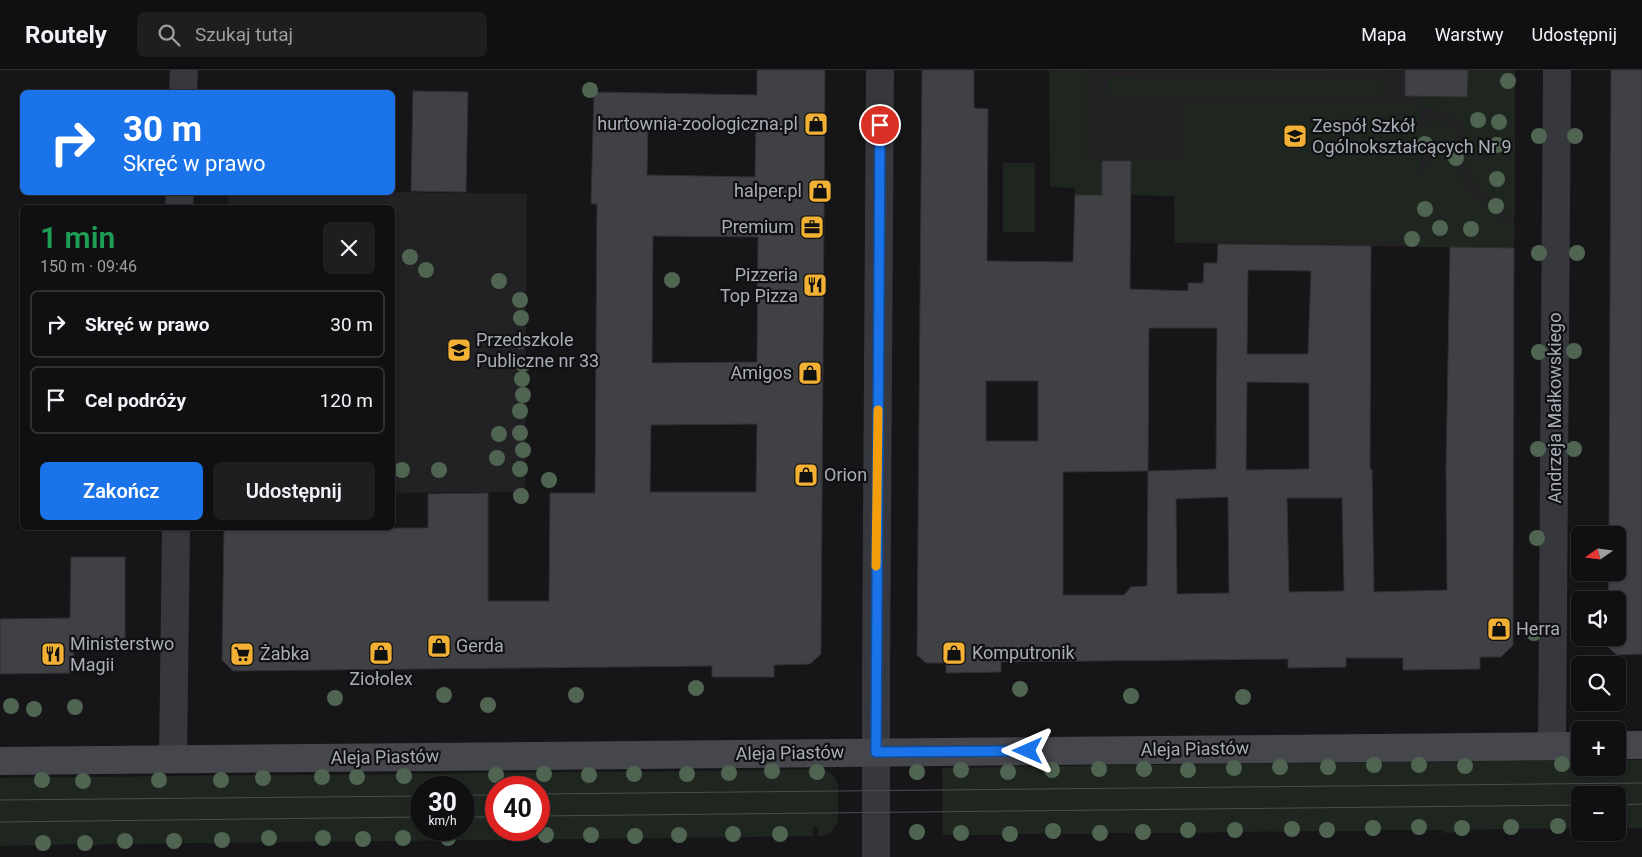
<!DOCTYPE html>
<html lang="pl">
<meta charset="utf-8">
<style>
:root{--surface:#101012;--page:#1e1e20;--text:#f1f3f6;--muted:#9c9d9f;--line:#303032;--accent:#1a73e8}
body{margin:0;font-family:Roboto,sans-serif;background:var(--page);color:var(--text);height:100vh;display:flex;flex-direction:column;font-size:19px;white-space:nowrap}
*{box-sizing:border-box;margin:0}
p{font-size:16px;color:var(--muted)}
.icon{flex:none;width:28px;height:28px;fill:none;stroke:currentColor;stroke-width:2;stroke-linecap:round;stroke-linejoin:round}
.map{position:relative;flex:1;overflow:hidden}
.sheet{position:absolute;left:20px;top:135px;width:375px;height:325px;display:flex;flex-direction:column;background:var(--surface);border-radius:8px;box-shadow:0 1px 4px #0004,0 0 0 1px var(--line)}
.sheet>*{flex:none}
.hud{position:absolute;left:20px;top:20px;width:375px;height:105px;border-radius:8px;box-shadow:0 1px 4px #0004,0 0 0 1px var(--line);background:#1a73e8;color:#fff;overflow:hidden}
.needle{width:32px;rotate:256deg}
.buttons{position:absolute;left:1571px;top:456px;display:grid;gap:10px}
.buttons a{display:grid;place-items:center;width:55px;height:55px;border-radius:8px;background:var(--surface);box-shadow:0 1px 4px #0004,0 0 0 1px var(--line);font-size:25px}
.speed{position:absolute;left:410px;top:706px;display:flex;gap:10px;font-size:25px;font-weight:700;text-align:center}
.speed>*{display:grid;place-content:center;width:65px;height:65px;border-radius:50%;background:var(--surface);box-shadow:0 1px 4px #0004,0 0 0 1px var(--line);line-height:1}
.speed small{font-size:12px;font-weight:400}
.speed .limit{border:8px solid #d22;background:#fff;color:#111}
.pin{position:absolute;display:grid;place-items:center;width:42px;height:42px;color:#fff;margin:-21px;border:2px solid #fff;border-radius:50%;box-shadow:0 1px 5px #0007}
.me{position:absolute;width:55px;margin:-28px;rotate:270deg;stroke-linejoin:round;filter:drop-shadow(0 0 4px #0008)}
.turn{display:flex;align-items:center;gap:18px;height:105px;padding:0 20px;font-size:22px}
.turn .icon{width:65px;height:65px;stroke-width:2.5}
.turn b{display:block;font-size:35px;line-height:42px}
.round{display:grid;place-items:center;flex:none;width:52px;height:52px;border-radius:8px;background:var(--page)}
.overview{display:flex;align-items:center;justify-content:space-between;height:85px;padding:0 20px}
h1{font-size:30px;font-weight:600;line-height:38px;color:#1e9e55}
.cta{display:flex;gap:10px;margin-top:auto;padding:10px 20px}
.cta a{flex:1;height:58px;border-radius:8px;background:var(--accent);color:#fff;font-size:20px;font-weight:600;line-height:58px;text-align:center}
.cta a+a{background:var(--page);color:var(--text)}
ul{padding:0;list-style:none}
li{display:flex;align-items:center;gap:15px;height:68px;margin:0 10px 8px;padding:0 10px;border:2px solid var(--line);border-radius:8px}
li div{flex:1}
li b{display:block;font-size:19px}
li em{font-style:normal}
header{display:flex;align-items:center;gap:30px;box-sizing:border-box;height:70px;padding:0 25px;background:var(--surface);border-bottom:1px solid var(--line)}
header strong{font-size:24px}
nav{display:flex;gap:28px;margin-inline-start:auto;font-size:18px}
.search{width:350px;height:45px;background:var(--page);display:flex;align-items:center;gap:12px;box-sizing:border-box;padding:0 18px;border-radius:8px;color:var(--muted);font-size:19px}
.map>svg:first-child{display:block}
.built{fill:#222225}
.green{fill:#1e261f;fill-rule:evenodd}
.building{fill:#404145;stroke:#303034;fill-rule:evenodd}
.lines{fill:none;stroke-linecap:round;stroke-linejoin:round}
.street{stroke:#37383d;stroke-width:28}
.secondary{stroke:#45474d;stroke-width:28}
.tram{stroke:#4a4c52;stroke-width:1}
.tree{fill:#506452}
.route-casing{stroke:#114b97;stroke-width:12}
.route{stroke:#1a73e8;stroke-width:9}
.slow{stroke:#f59e0b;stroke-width:9}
.labels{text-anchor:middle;stroke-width:4.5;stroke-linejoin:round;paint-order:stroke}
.poi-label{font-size:18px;fill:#a8adb8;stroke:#111113;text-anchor:start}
.street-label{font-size:18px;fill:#a8adb8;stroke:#111113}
</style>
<header>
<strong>Routely</strong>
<div class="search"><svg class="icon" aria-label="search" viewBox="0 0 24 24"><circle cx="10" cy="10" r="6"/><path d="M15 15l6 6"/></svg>Szukaj tutaj</div>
<nav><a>Mapa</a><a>Warstwy</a><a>Udostępnij</a></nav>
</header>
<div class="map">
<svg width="1642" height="787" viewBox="0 0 1642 787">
<rect width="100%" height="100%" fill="#161618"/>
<g class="built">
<polygon points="1075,0 1515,0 1514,178 1175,173 1174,126 1131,125 1131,91 1102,91 1102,125 1075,125"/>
<polygon points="229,122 393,122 527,124 525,422 393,423 392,138 228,137"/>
</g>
<g class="green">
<polygon points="1049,0 1087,0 1086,90 1102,91 1102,125 1075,125 1075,118 1050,117"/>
<polygon points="1220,0 1381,0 1381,3"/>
<path d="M1468,0H1515V145H1508L1477,117L1464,90L1463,83L1467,66L1461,51L1446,43L1420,35L1419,61C1433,49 1437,49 1454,57L1458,66L1454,83V91L1468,121L1506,154H1515L1514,178L1419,177V173L1185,171L1184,173H1175L1174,126L1131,125V91H1185V33L1419,34L1421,26L1467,27ZM1420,76L1429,86L1430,91L1419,106Z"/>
<polygon points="1108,7 1382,10 1382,28 1108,25"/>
<rect x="1003" y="93" width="32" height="69"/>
<polygon points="1580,690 1580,698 1618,698 1618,690 1642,690 1642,758 1618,758 1618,725 1580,725 1580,758 1515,759 1515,762 1506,762 1505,759 1460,760 1460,762 1444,763 1444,760 1423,760 1423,763 1414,763 1414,760 1378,760 1377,763 1369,763 1369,761 1332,761 1332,764 1324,764 1323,761 1241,762 1241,765 1233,765 1233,762 1195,763 1195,765 1187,766 1186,763 1150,763 1149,766 1141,766 1141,763 1105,763 1104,766 1096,767 1095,764 1060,764 1059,767 1051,767 1051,764 1013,764 1013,768 1005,767 1004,765 943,765 942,698 1003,697 1003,694 1011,694 1012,696 1049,696 1049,693 1058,693 1058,696"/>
<path d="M770,697H778L779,700L823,699L828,701L834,706L838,715V752L831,763L818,767V757H813V766L595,769V772H586V769L128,774V777H119L118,774L88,775V777L79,778L78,774L47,775L46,778H38V775L0,776V708L260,705L261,703L269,702L270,705H317V702H325L326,705L585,702V699H594V702H632V699H641V702L769,700ZM421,718H464V760H421ZM496,718H539V760H496Z"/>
</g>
<g class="building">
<path d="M757,0H825L821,584L810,594L774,595V607H712V596L233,601L222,590L224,458H428V424L488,423V531H549L550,423H595L597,134H591L594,22L757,25ZM648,53L756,54L755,107L647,105ZM653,166L758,167L757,292L652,293ZM757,354L756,422H650L651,355Z"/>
<path d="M922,0H974V38L988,39L987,191L1073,192L1075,125H1102V91H1131L1130,219L1188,221V213H1203L1204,193H1217L1218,174L1371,176L1370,399H1372L1374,522L1447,520L1446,399L1450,177L1514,178L1513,575L1501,587H1480V599L1403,600V588H1346V597L1288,598V589L1001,592V602L946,603V593H926L917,585ZM1248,200L1311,201L1308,284H1247ZM1149,258H1217L1216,399L1148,401ZM986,311H1038V371H986ZM1247,312L1309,313V399L1246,400ZM1148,401L1147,516L1131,517L1124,525H1063V402ZM1228,427L1229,523L1177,524L1176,429ZM1287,428H1342L1344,521L1289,522Z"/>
<polygon points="1405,0 1468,0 1467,27 1405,26"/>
<polygon points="1611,0 1642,0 1642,584 1617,585 1608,577 1608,568 1618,568 1618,530 1608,530 1609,502 1618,502 1618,465 1609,465"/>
<polygon points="413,21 468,22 466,122 411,121"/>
<polygon points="71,487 125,487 125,576 74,576 73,603 0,604 0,549 70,548"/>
</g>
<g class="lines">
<g class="street">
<polyline points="183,22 184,0"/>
<polyline points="179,138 180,122"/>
<polyline points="1552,676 1557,0"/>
<polyline points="173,689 176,458"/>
<polyline points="876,787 876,601 880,0"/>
</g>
<g class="secondary">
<polyline points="1618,675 1642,675"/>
<polyline points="0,691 1580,676"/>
</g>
<g class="tram">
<polyline points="539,724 1642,713"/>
<polyline points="464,725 496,725"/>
<polyline points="0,730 421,726"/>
<polyline points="1618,735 1642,734"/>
<polyline points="539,746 1580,735"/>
<polyline points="464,747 496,747"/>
<polyline points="0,752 421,747"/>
</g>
</g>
<g class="tree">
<circle cx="1508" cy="11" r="8"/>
<circle cx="590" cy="20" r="8"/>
<circle cx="1478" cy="50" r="8"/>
<circle cx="1499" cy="52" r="8"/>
<circle cx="1539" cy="66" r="8"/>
<circle cx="1575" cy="66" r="8"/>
<circle cx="1425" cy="74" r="8"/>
<circle cx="1497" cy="75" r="8"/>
<circle cx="1456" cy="88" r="8"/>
<circle cx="1497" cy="109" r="8"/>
<circle cx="1496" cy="136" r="8"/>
<circle cx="1425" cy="139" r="8"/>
<circle cx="1440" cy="158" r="8"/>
<circle cx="1471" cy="159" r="8"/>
<circle cx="1412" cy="169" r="8"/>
<circle cx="1539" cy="183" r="8"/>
<circle cx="1577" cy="183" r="8"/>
<circle cx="410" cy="187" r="8"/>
<circle cx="426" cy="200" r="8"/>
<circle cx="672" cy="210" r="8"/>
<circle cx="499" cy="211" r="8"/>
<circle cx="520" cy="230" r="8"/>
<circle cx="521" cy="248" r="8"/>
<circle cx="520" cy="271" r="8"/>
<circle cx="1574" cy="281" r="8"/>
<circle cx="1539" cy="282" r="8"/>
<circle cx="523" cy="294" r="8"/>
<circle cx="522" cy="309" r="8"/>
<circle cx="523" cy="325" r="8"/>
<circle cx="520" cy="341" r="8"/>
<circle cx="520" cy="363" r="8"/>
<circle cx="499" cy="364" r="8"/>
<circle cx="1538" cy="379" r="8"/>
<circle cx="1574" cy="379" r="8"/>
<circle cx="523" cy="380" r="8"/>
<circle cx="497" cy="388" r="8"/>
<circle cx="520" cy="399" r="8"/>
<circle cx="402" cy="400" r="8"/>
<circle cx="439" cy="400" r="8"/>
<circle cx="549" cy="410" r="8"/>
<circle cx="521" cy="426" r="8"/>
<circle cx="1537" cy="468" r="8"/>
<circle cx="1534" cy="563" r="8"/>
<circle cx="696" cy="618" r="8"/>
<circle cx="1020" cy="619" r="8"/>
<circle cx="444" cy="625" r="8"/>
<circle cx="576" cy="625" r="8"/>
<circle cx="1131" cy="626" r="8"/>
<circle cx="1243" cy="627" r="8"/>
<circle cx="335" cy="628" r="8"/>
<circle cx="488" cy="635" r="8"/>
<circle cx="11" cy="636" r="8"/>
<circle cx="75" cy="637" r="8"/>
<circle cx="34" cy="639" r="8"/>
<circle cx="1562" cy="694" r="8"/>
<circle cx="1374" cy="695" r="8"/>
<circle cx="1419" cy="695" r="8"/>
<circle cx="1465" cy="696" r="8"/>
<circle cx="1280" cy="697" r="8"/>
<circle cx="1328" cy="697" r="8"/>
<circle cx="1234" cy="698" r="8"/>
<circle cx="1099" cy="699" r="8"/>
<circle cx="1144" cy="699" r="8"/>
<circle cx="961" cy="700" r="8"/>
<circle cx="1052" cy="700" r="8"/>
<circle cx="1188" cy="700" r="8"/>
<circle cx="772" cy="701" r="8"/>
<circle cx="817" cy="702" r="8"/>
<circle cx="917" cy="702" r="8"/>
<circle cx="1008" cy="702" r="8"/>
<circle cx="729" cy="703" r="8"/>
<circle cx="544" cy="704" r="8"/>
<circle cx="634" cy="704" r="8"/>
<circle cx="687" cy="704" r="8"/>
<circle cx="496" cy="705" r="8"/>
<circle cx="589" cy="705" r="8"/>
<circle cx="404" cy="706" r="8"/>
<circle cx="322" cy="707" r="8"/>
<circle cx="357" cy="707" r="8"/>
<circle cx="263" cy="708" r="8"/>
<circle cx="42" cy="710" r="8"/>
<circle cx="159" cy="710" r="8"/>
<circle cx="221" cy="710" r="8"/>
<circle cx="83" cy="711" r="8"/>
<circle cx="1558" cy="756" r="8"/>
<circle cx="1419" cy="757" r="8"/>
<circle cx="1511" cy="757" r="8"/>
<circle cx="1373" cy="758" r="8"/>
<circle cx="1462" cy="758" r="8"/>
<circle cx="1292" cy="759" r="8"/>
<circle cx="1188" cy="760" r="8"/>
<circle cx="1235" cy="760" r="8"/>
<circle cx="1327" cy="760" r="8"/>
<circle cx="1053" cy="761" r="8"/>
<circle cx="917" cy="762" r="8"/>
<circle cx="1143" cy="762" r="8"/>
<circle cx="961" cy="763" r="8"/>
<circle cx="1100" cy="763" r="8"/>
<circle cx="733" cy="764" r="8"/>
<circle cx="780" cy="764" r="8"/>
<circle cx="1010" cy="764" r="8"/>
<circle cx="546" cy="765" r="8"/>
<circle cx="591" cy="765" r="8"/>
<circle cx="679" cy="765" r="8"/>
<circle cx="635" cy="766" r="8"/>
<circle cx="269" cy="768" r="8"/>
<circle cx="323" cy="768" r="8"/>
<circle cx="403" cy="768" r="8"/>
<circle cx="448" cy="768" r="8"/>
<circle cx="363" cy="769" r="8"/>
<circle cx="222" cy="770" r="8"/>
<circle cx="125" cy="771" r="8"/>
<circle cx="174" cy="771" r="8"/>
<circle cx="43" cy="773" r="8"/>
<circle cx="85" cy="773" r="8"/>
</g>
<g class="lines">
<g class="route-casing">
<polyline id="route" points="880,55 876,682 1028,681"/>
</g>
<use href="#route" class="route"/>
<polyline class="slow" points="876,496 878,340"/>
</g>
<defs>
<g id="shop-square" transform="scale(1.25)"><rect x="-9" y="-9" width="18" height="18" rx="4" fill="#f2b134" stroke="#111113"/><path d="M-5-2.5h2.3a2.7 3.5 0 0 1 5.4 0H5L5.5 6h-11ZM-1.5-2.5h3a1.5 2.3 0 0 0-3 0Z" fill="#111"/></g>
<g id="school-square" transform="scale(1.25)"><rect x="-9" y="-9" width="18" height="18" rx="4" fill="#f2b134" stroke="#111113"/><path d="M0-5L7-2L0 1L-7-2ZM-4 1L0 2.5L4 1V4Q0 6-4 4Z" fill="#111"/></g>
<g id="office-square" transform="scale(1.25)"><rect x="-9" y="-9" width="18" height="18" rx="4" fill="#f2b134" stroke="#111113"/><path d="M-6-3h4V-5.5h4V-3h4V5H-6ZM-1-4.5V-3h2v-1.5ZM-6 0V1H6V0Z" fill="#111"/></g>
<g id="restaurant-square" transform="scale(1.25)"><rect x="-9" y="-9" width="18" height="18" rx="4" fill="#f2b134" stroke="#111113"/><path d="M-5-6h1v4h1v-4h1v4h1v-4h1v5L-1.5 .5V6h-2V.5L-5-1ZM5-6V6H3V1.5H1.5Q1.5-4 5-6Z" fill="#111"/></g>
<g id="supermarket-square" transform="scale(1.25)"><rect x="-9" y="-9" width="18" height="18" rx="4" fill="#f2b134" stroke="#111113"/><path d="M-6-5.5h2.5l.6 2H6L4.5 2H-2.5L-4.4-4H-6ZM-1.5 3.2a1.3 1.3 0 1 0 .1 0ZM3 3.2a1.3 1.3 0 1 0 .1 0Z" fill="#111"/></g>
</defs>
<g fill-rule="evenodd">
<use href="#shop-square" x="816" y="54"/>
<use href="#school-square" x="1295" y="66"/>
<use href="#shop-square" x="820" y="121"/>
<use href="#office-square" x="812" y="157"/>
<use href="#restaurant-square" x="815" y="215"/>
<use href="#school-square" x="459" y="280"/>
<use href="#shop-square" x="810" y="303"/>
<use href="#shop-square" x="806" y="405"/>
<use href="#shop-square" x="1499" y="559"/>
<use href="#shop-square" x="439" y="576"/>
<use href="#shop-square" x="381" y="583"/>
<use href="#shop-square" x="954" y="583"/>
<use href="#restaurant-square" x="53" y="584"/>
<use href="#supermarket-square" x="242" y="584"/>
</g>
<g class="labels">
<g class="poi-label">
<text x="798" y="60" text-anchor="end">hurtownia-zoologiczna.pl</text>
<text x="1312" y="62">Zespół Szkół<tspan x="1312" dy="21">Ogólnokształcących Nr 9</tspan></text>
<text x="802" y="127" text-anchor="end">halper.pl</text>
<text x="794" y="163" text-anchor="end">Premium</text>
<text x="798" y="211" text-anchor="end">Pizzeria<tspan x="798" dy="21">Top Pizza</tspan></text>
<text x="476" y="276">Przedszkole<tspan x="476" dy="21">Publiczne nr 33</tspan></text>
<text x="792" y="309" text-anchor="end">Amigos</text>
<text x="824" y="411">Orion</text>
<text x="1516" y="565">Herra</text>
<text x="70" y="580">Ministerstwo<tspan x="70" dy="21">Magii</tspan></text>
<text x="456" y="582">Gerda</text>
<text x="972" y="589">Komputronik</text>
<text x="260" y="590">Żabka</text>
<text x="381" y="615" text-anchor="middle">Ziołolex</text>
</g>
<g class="street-label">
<text transform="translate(1555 338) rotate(-90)" y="6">Andrzeja Małkowskiego</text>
<text transform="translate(1195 679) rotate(-1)" y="6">Aleja Piastów</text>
<text transform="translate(790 683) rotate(-1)" y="6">Aleja Piastów</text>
<text transform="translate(385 687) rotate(-1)" y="6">Aleja Piastów</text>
</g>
</g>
</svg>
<div class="buttons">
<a><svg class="needle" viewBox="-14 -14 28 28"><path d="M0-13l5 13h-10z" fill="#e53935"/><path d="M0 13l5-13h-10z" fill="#9c9d9f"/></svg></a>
<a><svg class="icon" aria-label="sound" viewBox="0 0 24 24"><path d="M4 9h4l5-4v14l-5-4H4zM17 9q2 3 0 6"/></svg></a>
<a><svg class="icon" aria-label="search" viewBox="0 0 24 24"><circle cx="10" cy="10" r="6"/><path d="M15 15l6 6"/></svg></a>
<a>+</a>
<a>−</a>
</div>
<div class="speed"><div>30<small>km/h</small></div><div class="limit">40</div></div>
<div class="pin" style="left:880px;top:55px;background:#d93025"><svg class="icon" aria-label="arrive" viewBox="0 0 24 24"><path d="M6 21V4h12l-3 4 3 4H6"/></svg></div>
<svg class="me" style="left:1028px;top:681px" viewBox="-20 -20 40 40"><path d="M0-17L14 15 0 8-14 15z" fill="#1a73e8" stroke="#fff" stroke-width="4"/></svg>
<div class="hud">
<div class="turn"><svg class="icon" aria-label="right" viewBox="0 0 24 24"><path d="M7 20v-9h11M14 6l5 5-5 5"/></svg><div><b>30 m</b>Skręć w prawo</div></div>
</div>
<section class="sheet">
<div class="overview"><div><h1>1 min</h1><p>150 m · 09:46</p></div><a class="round"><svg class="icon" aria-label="close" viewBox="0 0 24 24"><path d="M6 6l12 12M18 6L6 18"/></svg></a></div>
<ul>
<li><svg class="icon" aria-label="right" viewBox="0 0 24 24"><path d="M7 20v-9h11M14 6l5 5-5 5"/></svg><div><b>Skręć w prawo</b></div><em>30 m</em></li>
<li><svg class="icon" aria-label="arrive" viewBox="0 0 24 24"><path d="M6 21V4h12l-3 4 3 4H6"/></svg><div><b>Cel podróży</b></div><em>120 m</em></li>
</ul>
<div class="cta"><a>Zakończ</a><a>Udostępnij</a></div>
</section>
</div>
